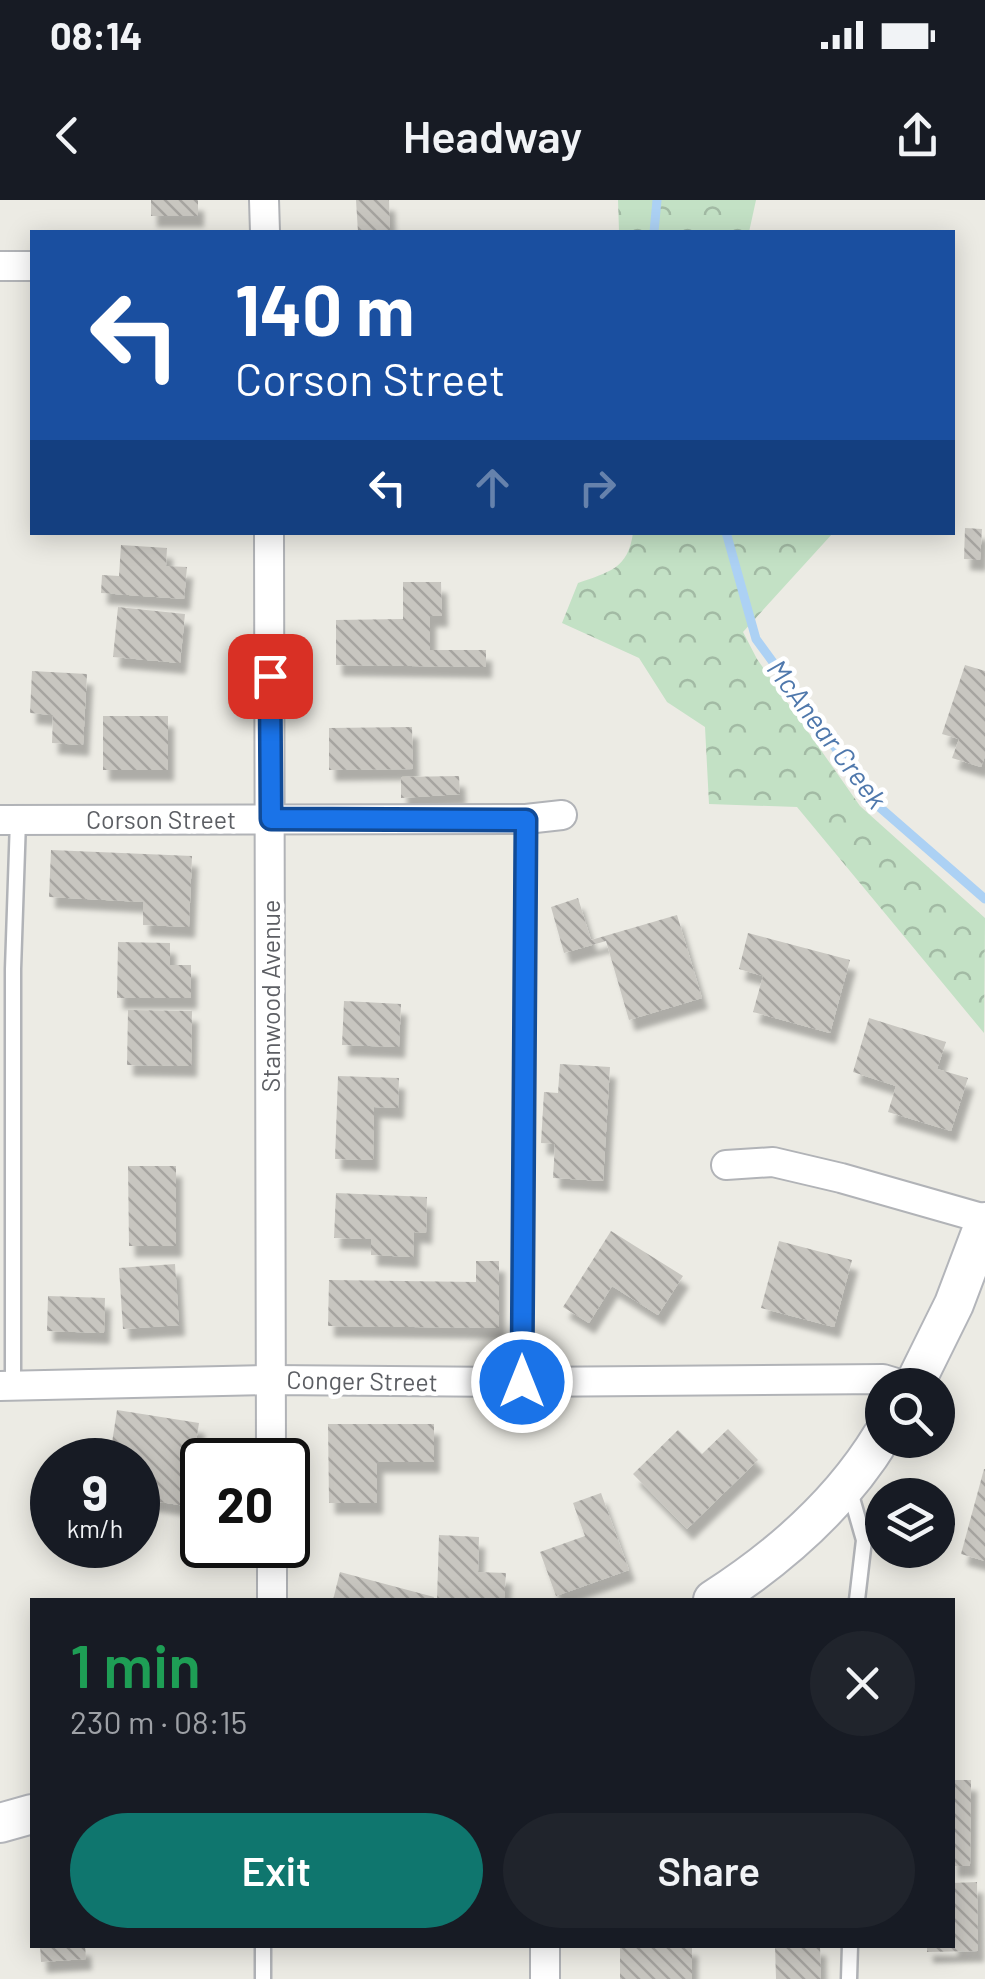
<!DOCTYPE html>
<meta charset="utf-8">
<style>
:root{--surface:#171b24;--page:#20242c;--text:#f1f3f6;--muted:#9ea1a6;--accent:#0f766e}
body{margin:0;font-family:Barlow,sans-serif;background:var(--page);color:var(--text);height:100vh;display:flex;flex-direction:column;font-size:38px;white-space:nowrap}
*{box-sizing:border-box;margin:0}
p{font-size:32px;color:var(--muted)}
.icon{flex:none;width:55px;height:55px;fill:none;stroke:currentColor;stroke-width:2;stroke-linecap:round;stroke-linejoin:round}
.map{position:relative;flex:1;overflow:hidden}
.details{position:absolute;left:30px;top:1398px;width:925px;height:350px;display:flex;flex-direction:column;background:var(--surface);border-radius:0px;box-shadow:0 5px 25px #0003}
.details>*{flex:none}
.banner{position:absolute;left:30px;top:30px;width:925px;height:305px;border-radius:0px;box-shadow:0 5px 25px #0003;background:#1a4fa0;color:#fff;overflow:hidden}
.controls{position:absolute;left:865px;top:1168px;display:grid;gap:20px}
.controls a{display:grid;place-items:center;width:90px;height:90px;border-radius:50%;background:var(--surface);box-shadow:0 5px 25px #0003;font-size:50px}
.speed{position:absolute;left:30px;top:1238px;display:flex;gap:20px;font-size:50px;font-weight:700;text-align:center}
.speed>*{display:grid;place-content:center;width:130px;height:130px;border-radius:50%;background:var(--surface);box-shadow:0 5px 25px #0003;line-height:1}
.speed small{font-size:25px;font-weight:400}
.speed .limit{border:5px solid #111;border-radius:15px;background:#fff;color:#111}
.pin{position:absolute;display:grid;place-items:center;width:85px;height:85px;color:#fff;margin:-42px;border-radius:20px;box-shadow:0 5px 15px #0006}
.me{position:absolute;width:110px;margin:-55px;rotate:0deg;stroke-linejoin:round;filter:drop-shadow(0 0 8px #0008)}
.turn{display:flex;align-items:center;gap:35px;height:210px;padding:0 40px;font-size:45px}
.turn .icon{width:130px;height:130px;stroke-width:2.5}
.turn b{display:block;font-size:70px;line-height:85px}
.lanes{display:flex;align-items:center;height:95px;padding:0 40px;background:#0003;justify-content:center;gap:50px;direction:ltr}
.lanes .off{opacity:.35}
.round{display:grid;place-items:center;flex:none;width:105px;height:105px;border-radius:52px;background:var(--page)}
.summary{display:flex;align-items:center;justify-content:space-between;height:170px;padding:0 40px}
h1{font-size:60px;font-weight:600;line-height:75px;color:#1e9e55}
.button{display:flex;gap:20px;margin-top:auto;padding:20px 40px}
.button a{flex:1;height:115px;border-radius:60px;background:var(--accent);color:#fff;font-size:40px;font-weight:600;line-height:115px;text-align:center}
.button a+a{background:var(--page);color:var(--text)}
.status{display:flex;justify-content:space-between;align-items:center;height:70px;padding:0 50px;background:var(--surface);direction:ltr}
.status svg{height:28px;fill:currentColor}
header{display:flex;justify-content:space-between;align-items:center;height:130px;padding:0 40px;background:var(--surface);font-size:45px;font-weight:600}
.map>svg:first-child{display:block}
.forest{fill:url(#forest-crowns)}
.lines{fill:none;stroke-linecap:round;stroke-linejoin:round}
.stream{stroke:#acd1f4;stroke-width:9}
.building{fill:url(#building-back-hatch);filter:url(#shadow)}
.service-casing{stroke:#b1b3b7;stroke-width:19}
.minor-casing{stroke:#b1b3b7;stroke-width:32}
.secondary-casing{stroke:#b3b5ba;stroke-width:42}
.service{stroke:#fff;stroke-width:14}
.minor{stroke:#fff;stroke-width:28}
.secondary{stroke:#fff;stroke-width:38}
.route-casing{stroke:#114b97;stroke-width:25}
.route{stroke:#1a73e8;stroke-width:18}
.labels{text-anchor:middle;stroke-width:9;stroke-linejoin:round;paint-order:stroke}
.street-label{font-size:25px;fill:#5c5e63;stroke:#fff}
.water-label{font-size:28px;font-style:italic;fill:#4f78ac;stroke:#fff}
</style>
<div class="status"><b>08:14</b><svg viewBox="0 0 49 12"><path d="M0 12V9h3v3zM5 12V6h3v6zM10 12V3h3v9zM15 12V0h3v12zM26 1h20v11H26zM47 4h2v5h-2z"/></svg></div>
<header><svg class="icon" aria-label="back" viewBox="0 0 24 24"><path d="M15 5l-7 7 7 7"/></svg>Headway<svg class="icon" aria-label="share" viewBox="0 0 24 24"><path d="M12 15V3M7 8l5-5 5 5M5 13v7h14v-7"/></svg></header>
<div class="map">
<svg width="985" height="1779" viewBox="0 0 985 1779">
<defs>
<pattern id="forest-crowns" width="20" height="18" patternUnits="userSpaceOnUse" patternTransform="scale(2.5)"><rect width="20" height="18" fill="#c3e1c5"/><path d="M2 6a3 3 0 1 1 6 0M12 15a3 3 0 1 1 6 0" fill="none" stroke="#a2baa4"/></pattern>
<pattern id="building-back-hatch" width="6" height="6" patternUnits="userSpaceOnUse" patternTransform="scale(2.5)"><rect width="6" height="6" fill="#c8c6c0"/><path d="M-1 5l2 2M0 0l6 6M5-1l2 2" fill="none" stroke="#a6a4a0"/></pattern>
<filter id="shadow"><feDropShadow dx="6" dy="11" stdDeviation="2.5" flood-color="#0004"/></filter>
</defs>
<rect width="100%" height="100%" fill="#ecebe4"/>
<g class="forest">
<polygon points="618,0 756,0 749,32 619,32"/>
<path d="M633,333H833L743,432L757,459L860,606L985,718L984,833L797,607L709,604L705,527L667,502L639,458L562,423L578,383C609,372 628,369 633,333Z"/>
</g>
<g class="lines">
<g class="stream">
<polyline points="654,32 657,0"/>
<polyline points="726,332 756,439 877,605 985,699"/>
</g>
</g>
<g class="building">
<rect x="151" y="0" width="47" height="16"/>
<polygon points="356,0 389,0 390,30 358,32"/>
<polygon points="965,328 982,329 980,360 964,359"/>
<polygon points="121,345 167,348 166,366 187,367 184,399 101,393 102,375 119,376"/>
<polygon points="403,382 441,382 442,416 430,416 430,450 486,450 486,467 336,465 336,420 403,419"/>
<polygon points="118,407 185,414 180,463 113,457"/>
<polygon points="965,465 985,471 985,556 981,567 952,558 959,539 942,534"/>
<polygon points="32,471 87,474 83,545 52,543 53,515 30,513"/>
<rect x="103" y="516" width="65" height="54"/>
<polygon points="412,527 413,569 329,570 329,528"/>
<polygon points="459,576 460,594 401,598 401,577"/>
<polygon points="51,650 192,656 189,727 143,725 143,702 49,697"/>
<polygon points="578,698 591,740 677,715 702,798 629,820 606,741 564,753 551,707"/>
<polygon points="748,733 850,760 830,833 753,812 763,776 739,769"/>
<polygon points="118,742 170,743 170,765 191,765 191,798 117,798"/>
<polygon points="344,801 401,804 399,847 342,845"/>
<polygon points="128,810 192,811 191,866 127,865"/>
<polygon points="869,818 946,842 937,869 968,878 951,931 888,912 896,886 853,872"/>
<polygon points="560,864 610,867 603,981 553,978 555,944 541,943 544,892 558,893"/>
<polygon points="338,876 399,878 398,908 374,907 373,960 335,959"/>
<polygon points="128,966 176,966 176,1046 129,1046"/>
<polygon points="336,993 427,997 426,1033 414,1032 413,1057 371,1055 371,1039 334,1038"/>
<polygon points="611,1031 683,1076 658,1115 612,1086 589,1123 563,1107"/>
<polygon points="779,1041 852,1060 834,1127 761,1108"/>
<polygon points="476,1061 499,1061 499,1128 328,1126 329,1080 476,1082"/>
<polygon points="175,1064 179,1125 123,1129 119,1068"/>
<polygon points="48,1096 105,1098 104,1133 47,1131"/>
<polygon points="117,1210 199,1223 186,1306 147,1300 150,1282 138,1280 138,1260 110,1256"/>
<polygon points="328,1224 434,1224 434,1262 377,1262 377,1303 329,1303"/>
<polygon points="728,1229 758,1260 687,1329 633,1274 678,1230 702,1254"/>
<polygon points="984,1269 985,1269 985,1361 961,1354"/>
<polygon points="601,1293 629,1370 556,1396 540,1352 585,1336 573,1303"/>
<polygon points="439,1335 479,1337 478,1372 506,1373 504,1400 437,1400"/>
<polygon points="340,1372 434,1397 433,1400 333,1400"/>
<polygon points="952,1580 971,1580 970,1666 952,1666"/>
<polygon points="977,1682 978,1751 927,1752 927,1745 952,1745 952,1683"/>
<polygon points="40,1745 85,1745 86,1759 41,1762"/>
<rect x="620" y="1745" width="72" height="34"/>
<polygon points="775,1745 820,1745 821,1779 776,1779"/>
</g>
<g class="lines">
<g class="service-casing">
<g id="service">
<polyline points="522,1182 526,619"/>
<polyline points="13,1186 13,769 18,620"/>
<polyline points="849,1288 864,1340 857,1400"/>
<polyline points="263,1779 263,1745"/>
<polyline points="849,1779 850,1745"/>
</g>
</g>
<g class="minor-casing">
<g id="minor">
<polyline points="264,0 265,32"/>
<polyline points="0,66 32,66"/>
<polyline points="269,332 271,1260"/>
<polyline points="0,620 526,619 562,615"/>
<polyline points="726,965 773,962 841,978 985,1019"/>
<polyline points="0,1186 271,1180 522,1182 883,1179 903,1185"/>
<polyline points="272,1345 272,1400"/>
<polyline points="545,1745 545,1779"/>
</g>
</g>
<g class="secondary-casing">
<g id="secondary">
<polyline points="914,1185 954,1104 985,1022"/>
<path d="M713,1400C780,1357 840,1305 882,1236"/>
<polyline points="0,1623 32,1614"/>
</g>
</g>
<use href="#service" class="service"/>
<use href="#minor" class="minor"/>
<use href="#secondary" class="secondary"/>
</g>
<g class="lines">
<g class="route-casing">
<polyline id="route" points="270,476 271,619 526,620 522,1182"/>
</g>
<use href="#route" class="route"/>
</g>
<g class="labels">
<g class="street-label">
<text x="161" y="629">Corson Street</text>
<text transform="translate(271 796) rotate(-90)" y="9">Stanwood Avenue</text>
<text transform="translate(362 1181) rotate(1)" y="9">Conger Street</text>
</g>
<g class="water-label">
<text transform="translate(827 534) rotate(53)" y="10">McAnear Creek</text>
</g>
</g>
</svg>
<div class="controls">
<a><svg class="icon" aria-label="search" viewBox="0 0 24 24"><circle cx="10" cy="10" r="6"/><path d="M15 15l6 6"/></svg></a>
<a><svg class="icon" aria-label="layers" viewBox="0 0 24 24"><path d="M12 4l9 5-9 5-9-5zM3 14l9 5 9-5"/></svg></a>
</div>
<div class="speed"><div>9<small>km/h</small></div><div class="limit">20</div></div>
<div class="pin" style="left:270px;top:476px;background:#d93025"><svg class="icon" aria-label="arrive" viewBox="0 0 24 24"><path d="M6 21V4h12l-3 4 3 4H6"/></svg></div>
<svg class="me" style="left:522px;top:1182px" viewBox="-20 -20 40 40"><circle r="17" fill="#1a73e8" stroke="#fff" stroke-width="3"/><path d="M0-11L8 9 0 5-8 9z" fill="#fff"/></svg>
<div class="banner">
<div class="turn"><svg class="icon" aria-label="left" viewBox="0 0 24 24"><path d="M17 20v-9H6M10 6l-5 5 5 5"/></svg><div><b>140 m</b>Corson Street</div></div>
<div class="lanes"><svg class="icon" aria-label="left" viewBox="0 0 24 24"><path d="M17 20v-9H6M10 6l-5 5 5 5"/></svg><svg class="icon off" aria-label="ahead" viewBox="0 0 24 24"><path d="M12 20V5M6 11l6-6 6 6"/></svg><svg class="icon off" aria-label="right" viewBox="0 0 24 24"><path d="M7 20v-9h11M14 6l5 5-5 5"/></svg></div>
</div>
<section class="details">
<div class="summary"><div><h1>1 min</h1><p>230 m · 08:15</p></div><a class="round"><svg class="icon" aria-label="close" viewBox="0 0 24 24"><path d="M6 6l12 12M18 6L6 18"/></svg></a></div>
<div class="button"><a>Exit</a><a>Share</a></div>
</section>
</div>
